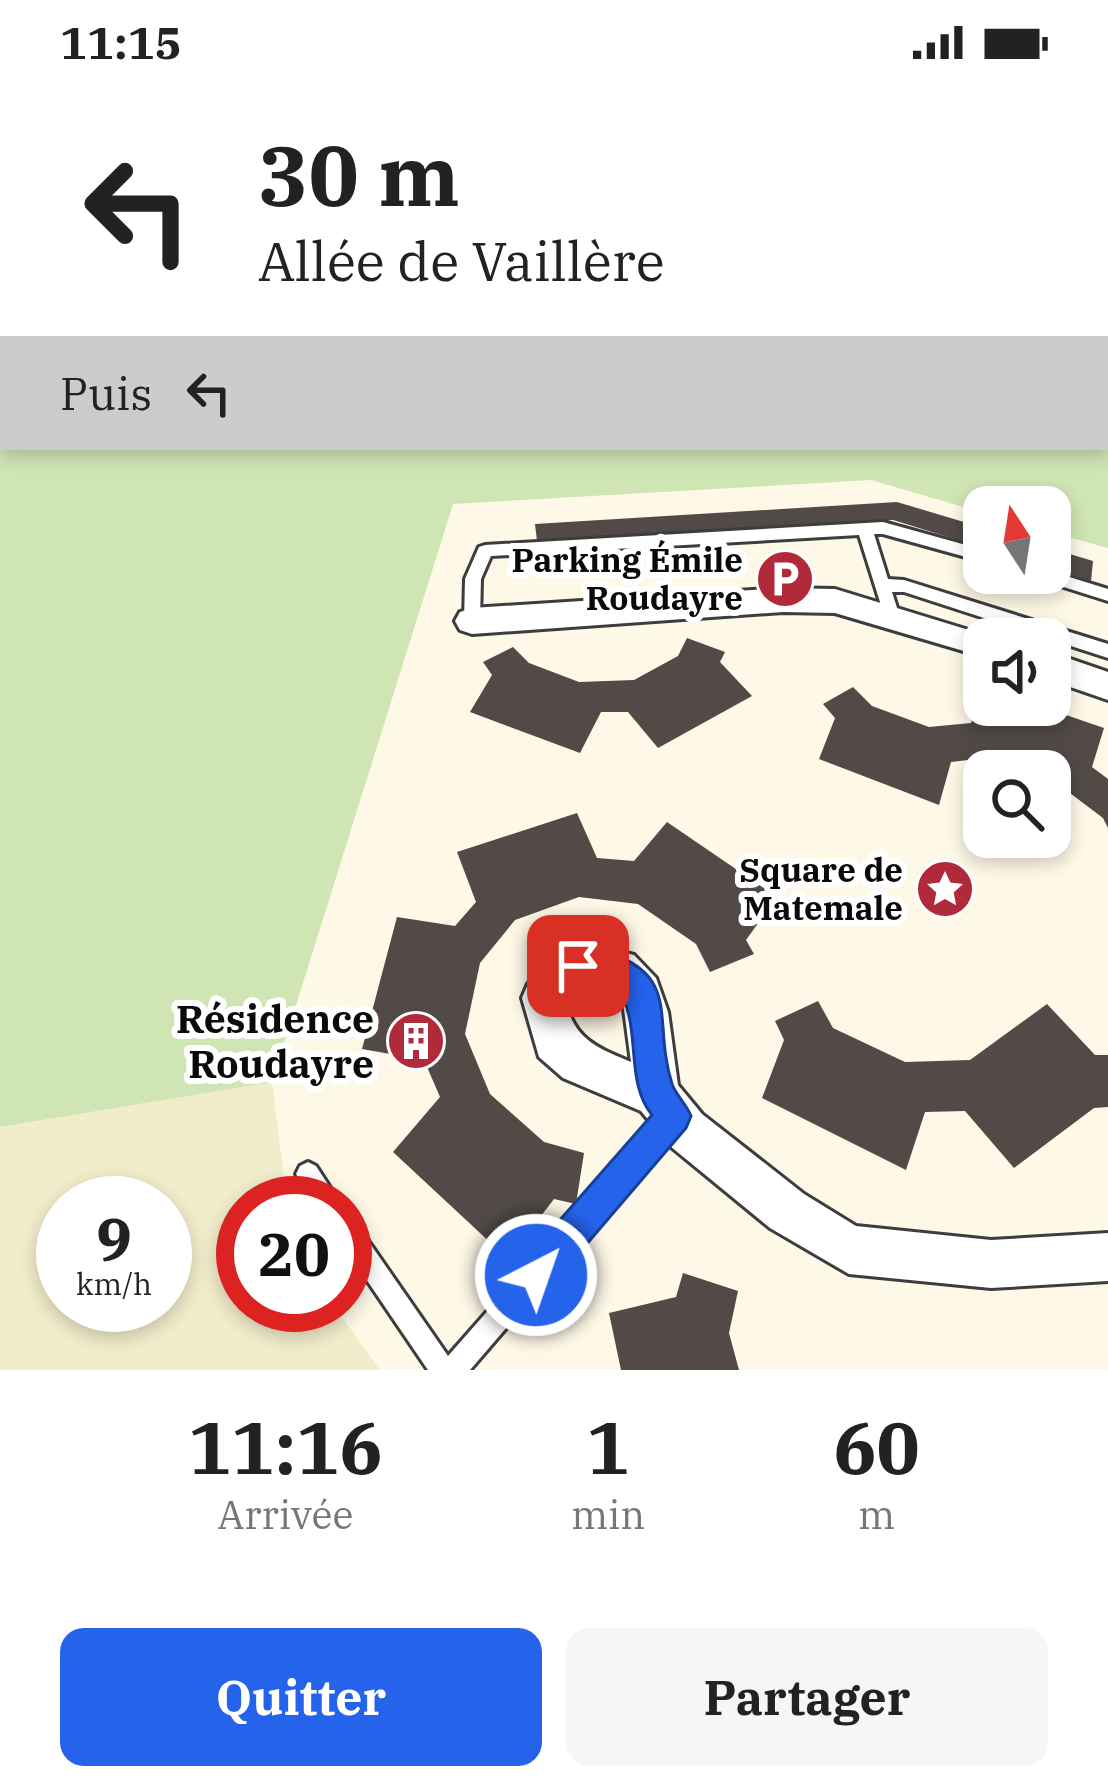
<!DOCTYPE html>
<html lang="fr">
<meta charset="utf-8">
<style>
:root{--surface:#fff;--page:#f6f6f6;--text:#222;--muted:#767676;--accent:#2563eb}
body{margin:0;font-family:"IBM Plex Serif",serif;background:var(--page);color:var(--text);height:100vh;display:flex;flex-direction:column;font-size:45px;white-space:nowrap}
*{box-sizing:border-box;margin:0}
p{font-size:39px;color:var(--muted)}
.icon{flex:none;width:66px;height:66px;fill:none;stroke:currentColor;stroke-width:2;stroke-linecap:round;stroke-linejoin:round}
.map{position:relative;height:1286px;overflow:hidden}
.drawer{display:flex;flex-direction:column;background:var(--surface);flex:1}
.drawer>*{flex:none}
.guide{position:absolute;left:0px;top:0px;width:1110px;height:366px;box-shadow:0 6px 18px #0003;background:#fff;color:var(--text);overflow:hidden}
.needle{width:78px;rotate:348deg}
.fabs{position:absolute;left:963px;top:402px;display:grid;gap:24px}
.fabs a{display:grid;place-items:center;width:108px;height:108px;border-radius:24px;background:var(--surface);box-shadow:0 6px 18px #0003;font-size:60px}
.speed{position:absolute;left:36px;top:1092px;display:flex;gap:24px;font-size:60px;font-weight:700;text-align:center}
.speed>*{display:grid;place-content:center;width:156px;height:156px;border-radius:50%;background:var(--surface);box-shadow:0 6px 18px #0003;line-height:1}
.speed small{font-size:30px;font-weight:400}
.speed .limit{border:18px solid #d22;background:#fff;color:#111}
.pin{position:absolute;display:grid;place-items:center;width:102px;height:102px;color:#fff;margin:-51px;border-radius:24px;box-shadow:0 6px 18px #0006}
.me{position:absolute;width:132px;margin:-66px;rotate:41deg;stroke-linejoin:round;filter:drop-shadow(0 0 9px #0008)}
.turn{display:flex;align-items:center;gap:42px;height:252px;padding:0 60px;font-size:54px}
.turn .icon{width:156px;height:156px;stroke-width:2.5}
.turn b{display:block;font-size:84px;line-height:102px}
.then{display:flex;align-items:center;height:114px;padding:0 60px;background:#0003;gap:24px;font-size:45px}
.eta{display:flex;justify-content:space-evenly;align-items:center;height:204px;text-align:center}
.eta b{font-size:72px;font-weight:800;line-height:84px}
.primary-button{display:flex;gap:24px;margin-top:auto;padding:24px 60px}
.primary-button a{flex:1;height:138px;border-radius:24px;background:var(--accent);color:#fff;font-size:48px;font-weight:800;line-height:138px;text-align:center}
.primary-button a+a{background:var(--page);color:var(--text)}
.status{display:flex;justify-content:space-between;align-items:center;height:84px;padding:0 60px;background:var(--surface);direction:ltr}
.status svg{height:33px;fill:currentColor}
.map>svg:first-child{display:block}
.farmland{fill:#f1ecca;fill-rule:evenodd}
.green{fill:#d0e5b4}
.building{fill:#514a47}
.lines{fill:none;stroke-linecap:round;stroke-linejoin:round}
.lane-casing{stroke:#3d3d3d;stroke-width:6}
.street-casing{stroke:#3d3d3d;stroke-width:6}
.highway-casing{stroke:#1b1b1b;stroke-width:6}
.lane{fill:#fff;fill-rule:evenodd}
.street{fill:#fff;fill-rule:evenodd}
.highway{fill:#ec9257;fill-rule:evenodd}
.route{fill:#2563eb;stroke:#184099;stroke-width:3}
.labels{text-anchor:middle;stroke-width:12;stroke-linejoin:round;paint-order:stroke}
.poi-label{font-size:33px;font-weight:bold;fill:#0a0a0a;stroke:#fff;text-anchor:end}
.near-poi-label{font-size:39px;font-weight:bold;fill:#0a0a0a;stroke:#fff;text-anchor:end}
</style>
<div class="status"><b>11:15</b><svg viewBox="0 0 49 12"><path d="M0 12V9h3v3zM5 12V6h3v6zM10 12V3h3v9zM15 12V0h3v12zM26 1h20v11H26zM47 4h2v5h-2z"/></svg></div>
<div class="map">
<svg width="1108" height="1286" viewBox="0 0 1108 1286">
<rect width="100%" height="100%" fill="#fef8e7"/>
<path class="farmland" d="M272,998L287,1119H243V1221H333L380,1286H0V1043ZM63,1119H165V1221H63Z"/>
<polygon class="green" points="1108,171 1108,464 1050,448 1050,423 984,423 984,429 871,396 453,420 272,998 0,1043 0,298 3,363 1107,363"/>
<g class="building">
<polygon points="897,418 984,444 984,464 893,436 537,457 535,440"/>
<polygon points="1050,464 1093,477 1091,497 1050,484"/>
<polygon points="687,554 725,568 720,578 752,612 658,664 628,628 601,628 580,669 470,628 492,591 483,578 513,563 529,579 579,598 634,596 678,572"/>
<polygon points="853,603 872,622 929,643 971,639 983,604 984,621 1037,621 1104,644 1092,683 1108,695 1108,744 1103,734 1050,694 1050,687 1031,687 994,673 951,678 939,721 819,675 835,634 823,620"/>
<polygon points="577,729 597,774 634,777 667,738 777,813 746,856 754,870 710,888 696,860 638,820 579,813 515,836 480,879 465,950 490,1010 544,1058 584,1069 576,1120 554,1115 508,1175 393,1068 440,1013 424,976 362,965 397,833 455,842 476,818 457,768"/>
<polygon points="818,917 833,944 905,978 970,976 1047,920 1095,971 1108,971 1108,1023 1094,1024 1014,1084 965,1027 925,1028 906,1086 762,1014 784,956 775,937"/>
<polygon points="683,1189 738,1207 729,1249 739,1286 621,1286 609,1229 676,1213"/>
</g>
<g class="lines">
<g class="lane-casing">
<g id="lane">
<polygon points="883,438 984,466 984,478 883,450 874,450 888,495 904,496 1108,560 1108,574 904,508 892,508 899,530 897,534 885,534 859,451 491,472 481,495 480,537 472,543 464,537 465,495 479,463 485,461"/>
<polygon points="1050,487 1108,505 1108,517 1032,493 1030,489"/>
<polygon points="674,1021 682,1024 685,1032 682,1040 470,1286 428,1286 345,1164 345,1131 353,1135 448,1272 666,1024"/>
<polygon points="308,1078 316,1082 340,1119 314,1119 296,1090 300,1082"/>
</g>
</g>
<g class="street-casing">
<g id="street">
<polygon points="143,0 175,0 177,3 145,3"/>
<polygon points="771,0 817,0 819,3 773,3"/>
<rect x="1107" y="27" width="1" height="12"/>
<rect x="1107" y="158" width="1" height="15"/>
<polygon points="3,280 3,298 0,299 0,281"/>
<polygon points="783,504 835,505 998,555 984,555 984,573 835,529 783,528 472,550 460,546 455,537 460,528 472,524"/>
<polygon points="1050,568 1108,588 1108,616 1050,596"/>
<path d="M593,861L634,871L656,894L668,928L678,1001L702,1030L804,1110L856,1142L991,1156L1108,1149V1197L991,1204L849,1190L770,1144L670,1062L641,1027L563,994L539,973L522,914L528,900L551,878ZM593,900H607L623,918L631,978C598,964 575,956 566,919Z"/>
</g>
</g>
<g class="highway-casing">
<g id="highway">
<polygon points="301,0 357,0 359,3 303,3"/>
<polygon points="381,0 431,0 433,3 383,3"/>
<polygon points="490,0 549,0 551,3 492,3"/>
<polygon points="584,0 638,0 640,3 586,3"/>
<polygon points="1107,77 1108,78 1108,104 1107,103"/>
</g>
</g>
<use href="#lane" class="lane"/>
<use href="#street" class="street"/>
<use href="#highway" class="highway"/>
</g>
<path class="route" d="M598,865C685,890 651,933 672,1000C676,1011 686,1020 691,1032L686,1044L549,1204L536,1209L523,1204L517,1191L523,1178L652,1031C622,994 645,937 614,900L567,893L562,882L567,872Z"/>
<defs>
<g id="parking-disc" transform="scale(3)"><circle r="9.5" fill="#b12a39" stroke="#fff"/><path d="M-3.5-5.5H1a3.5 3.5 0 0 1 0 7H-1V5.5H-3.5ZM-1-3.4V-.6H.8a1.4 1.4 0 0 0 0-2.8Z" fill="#fff"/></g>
<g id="sight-disc" transform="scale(3)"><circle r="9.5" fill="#b12a39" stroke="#fff"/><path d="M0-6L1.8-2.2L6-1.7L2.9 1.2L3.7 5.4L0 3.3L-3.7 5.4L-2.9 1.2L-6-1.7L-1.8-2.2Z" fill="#fff"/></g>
<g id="building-disc" transform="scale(3)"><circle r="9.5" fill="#b12a39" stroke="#fff"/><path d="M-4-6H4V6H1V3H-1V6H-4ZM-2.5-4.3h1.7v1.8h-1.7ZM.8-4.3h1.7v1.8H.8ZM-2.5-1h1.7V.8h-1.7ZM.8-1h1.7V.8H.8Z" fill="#fff"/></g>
</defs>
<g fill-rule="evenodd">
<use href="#parking-disc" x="785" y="495"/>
<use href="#sight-disc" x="945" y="805"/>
<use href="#building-disc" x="416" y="957"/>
</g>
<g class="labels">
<g class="poi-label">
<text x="743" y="488">Parking Émile<tspan x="743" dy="38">Roudayre</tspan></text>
<text x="903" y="798">Square de<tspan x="903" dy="38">Matemale</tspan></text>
</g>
<g class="near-poi-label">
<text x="374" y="949">Résidence<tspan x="374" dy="45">Roudayre</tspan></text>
</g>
</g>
</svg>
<div class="fabs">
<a><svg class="needle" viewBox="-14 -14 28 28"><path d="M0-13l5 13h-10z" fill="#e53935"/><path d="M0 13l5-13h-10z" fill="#767676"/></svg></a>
<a><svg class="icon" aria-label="sound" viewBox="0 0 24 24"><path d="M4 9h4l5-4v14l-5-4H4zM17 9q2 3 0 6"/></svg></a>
<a><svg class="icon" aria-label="search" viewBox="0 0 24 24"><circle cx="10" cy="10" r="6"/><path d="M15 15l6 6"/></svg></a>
</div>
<div class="speed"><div>9<small>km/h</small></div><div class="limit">20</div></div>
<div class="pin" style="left:578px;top:882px;background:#d93025"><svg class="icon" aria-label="arrive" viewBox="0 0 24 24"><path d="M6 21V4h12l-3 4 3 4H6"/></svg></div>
<svg class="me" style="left:536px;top:1191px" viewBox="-20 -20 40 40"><circle r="17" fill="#2563eb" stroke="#fff" stroke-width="3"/><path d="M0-11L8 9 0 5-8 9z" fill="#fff"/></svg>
<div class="guide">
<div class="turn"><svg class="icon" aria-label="left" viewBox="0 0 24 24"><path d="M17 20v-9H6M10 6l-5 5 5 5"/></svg><div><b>30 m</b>Allée de Vaillère</div></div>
<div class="then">Puis<svg class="icon" aria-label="left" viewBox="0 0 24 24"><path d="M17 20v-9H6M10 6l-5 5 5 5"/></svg></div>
</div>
</div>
<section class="drawer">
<div class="eta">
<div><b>11:16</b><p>Arrivée</p></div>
<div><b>1</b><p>min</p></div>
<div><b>60</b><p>m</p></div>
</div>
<div class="primary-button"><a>Quitter</a><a>Partager</a></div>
</section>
